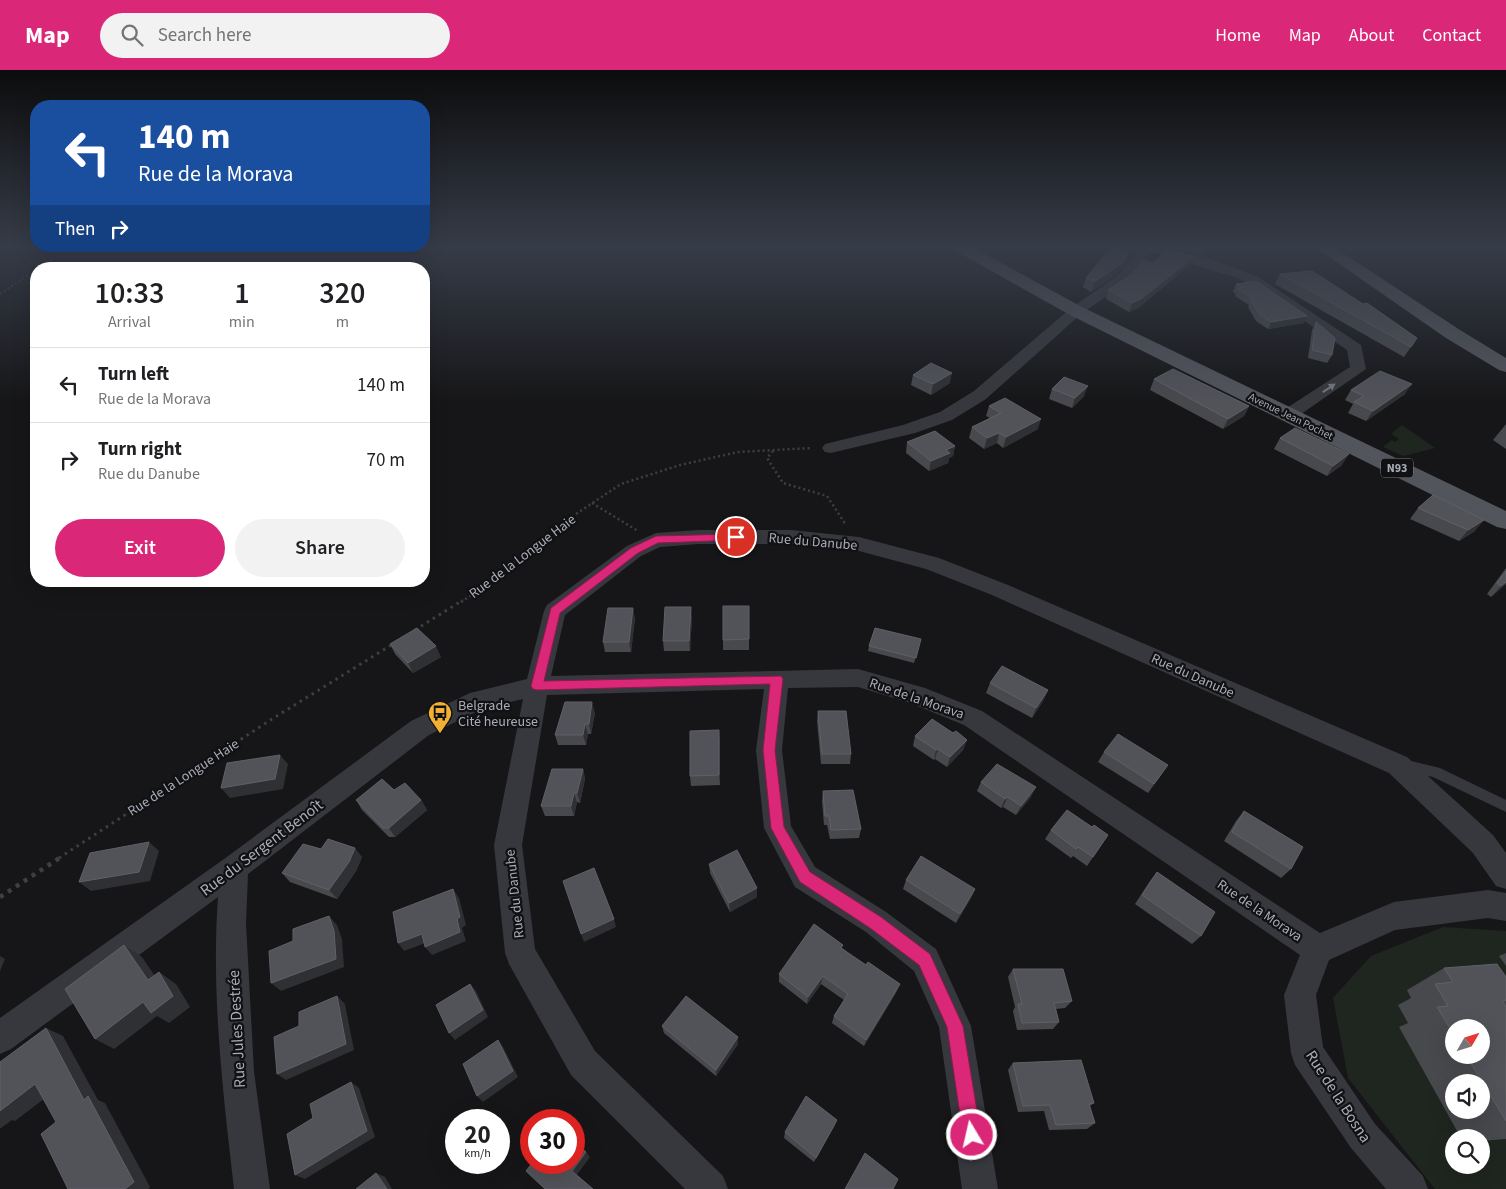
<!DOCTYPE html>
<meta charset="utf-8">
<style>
:root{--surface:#fff;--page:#f2f2f2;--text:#202124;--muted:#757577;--line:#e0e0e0;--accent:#db2777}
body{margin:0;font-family:"Source Sans 3",sans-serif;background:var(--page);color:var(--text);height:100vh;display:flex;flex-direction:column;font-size:19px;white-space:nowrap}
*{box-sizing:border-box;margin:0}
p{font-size:16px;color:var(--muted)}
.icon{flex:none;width:28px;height:28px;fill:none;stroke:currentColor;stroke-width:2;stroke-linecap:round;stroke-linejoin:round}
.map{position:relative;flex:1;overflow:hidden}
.details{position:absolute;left:30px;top:192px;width:400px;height:325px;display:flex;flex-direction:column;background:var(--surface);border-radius:20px;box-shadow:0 5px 20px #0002}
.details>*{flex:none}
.top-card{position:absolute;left:30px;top:30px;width:400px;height:152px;border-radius:20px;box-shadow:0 5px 20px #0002;background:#1a4fa0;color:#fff;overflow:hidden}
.needle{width:32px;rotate:51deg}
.tools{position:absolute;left:1445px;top:949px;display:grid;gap:10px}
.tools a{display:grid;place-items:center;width:45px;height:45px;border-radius:50%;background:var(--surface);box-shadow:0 5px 20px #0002;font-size:25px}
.speed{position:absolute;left:445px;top:1039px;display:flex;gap:10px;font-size:25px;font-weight:700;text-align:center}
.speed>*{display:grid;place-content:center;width:65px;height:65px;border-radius:50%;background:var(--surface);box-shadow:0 5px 20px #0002;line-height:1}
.speed small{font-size:12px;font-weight:400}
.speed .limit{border:8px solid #d22;background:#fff;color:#111}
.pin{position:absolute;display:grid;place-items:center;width:42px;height:42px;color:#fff;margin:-21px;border:2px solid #fff;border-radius:50%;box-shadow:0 1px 5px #0007}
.me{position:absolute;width:55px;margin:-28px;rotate:351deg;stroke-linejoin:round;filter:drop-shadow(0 0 4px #0008)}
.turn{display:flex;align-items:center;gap:18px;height:105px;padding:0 25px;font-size:22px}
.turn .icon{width:65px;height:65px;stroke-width:2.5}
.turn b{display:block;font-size:35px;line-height:42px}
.then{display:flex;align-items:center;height:48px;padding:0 25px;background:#0003;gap:10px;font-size:19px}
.eta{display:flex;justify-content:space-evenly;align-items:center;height:85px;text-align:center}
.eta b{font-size:30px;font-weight:600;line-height:35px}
.cta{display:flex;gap:10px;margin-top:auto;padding:10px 25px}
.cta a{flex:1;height:58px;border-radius:30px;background:var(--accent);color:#fff;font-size:20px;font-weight:600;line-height:58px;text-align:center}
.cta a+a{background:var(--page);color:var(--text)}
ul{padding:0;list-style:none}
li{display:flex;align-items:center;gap:15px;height:75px;padding:0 25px;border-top:1px solid var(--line)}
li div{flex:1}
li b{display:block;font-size:19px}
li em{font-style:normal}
header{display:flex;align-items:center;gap:30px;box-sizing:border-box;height:70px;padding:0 25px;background:var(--accent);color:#fff}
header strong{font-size:24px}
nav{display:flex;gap:28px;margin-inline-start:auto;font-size:18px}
.search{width:350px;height:45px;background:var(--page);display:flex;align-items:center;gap:12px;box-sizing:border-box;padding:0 18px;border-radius:28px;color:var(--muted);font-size:19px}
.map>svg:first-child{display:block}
.green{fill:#1e261f;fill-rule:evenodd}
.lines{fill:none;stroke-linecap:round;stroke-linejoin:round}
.path-far3{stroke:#3d3f44;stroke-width:2;stroke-dasharray:2 2.5;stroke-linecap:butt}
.path-far2{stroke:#3d3f44;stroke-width:2.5;stroke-dasharray:2 3;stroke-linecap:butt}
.path-far1{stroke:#3d3f44;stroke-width:3;stroke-dasharray:2.5 4.5;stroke-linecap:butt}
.path{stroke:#3d3f44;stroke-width:4.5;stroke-dasharray:4 5.5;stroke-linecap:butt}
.service{fill:#37383d;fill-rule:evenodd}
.minor{fill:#37383d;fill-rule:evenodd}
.primary{fill:#53555c;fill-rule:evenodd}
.wall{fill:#47494d;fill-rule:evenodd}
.shaded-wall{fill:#2f3033}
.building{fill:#525359;stroke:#5f6168}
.oneway{fill:#757881}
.route{fill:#db2777;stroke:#8e194d}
.labels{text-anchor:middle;stroke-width:4.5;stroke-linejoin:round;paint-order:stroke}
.far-street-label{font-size:11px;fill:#a8adb8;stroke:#111113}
.shield{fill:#111113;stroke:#7b7e86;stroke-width:1}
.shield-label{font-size:12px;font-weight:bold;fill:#a8adb8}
.street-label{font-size:14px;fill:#a8adb8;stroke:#111113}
.poi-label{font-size:14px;fill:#a8adb8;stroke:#111113;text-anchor:start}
.near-street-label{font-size:16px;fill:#a8adb8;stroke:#111113}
</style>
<header>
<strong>Map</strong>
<div class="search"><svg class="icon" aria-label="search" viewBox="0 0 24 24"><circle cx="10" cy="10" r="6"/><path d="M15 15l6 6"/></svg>Search here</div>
<nav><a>Home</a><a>Map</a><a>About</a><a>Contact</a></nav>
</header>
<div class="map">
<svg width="1506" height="1119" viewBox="0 0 1506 1119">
<rect width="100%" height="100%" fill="#161618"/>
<g class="green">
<polygon points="1402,355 1435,378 1403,386 1383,377 1392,370 1395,372 1399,369 1391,364"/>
<path d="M1443,857L1506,861V1119H1435L1348,1008L1333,928L1371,886ZM1454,958H1481V985H1454ZM1454,1012H1481V1040H1454ZM1454,1068H1481V1095H1454Z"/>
</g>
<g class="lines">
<g class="path-far3">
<polyline points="37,199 72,177"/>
<polyline points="0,224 36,200"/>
</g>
<g class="path-far2">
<polyline points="773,381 767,388 783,413 827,426 846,455"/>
<polyline points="592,433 638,461"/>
<polyline points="461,532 476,522 573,446 621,414 680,395 738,382 812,378"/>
</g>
<g class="path-far1">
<polyline points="415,560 463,530"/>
<polyline points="59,788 272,649 393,574"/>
</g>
<polyline class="path" points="0,827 61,787"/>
<polygon class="service" points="1407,690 1440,698 1506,730 1506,742 1433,707 1402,700 1401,696 1402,692"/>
<g class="minor">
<path d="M1142,177C1180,177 1225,193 1260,208L1361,275L1366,299L1294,349L1288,350L1282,349L1279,345L1282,341L1350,297L1347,280L1250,214L1232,206L1152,182L1127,212L1081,244L986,329L952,350L915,363L831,383L825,382L822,378L825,374L903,355L940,342L974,321L1071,238L1117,206Z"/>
<path d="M699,460H791L859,467L939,488L1008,515L1407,687L1493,765L1506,783V819L1496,816L1473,783L1389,703L992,525L926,499L859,481L791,474H699L660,477L641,486L565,545L551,606L858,599L925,618L982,641L1320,863L1394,832L1488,820L1506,823V851L1488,848L1395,860L1329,890L1316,925L1323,977L1375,1054L1423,1106L1428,1119H1386L1351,1078L1295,995L1291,983L1284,925L1300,885L964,655L910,633L858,617L788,618L782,680L791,756L815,797L886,842L936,879L971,956L998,1119H962L939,957L914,901L866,862L795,817L764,758L756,680L764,619L547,625L522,775L535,879L595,981L723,1106L728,1119H685L571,1005L509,894L505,883L494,775L523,629L484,638L429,665L248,804L246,853L254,1002L270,1119H234C223,1023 211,924 218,827L11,979L0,984V948L224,789L411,651L470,623L527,609L544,541L547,535L627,476L656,463Z"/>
</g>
<g class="primary">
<polygon points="952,177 972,177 1082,237 1506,441 1506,459 1497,457 1070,245 954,180"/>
<polygon points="1315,177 1334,177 1460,260 1506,288 1506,302 1499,300 1446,268"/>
</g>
</g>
<g class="wall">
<polygon points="1176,177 1209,177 1201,185 1175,179"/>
<polygon points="1126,193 1116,205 1091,222 1083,217 1086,208"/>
<polygon points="1153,193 1190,195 1138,238 1129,242 1106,229 1108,220"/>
<polygon points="1280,204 1417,268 1404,287 1275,214"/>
<polygon points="1236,214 1304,253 1268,259 1256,251 1248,237 1249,235 1235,226 1236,224 1233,222"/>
<polygon points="1316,252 1332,285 1327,293 1308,288 1312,260"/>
<polygon points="913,305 950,313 931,325 911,315"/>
<polygon points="1154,309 1249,336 1244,346 1223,359 1150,320"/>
<polygon points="1052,319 1084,326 1072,338 1049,329"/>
<polygon points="1351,320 1405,324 1366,351 1348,343 1353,334 1345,330"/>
<polygon points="989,336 1038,359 1003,378 997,373 984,379 969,368 972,357 990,348 986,346"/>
<polygon points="1506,354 1506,379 1493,370"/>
<polygon points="1280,368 1342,395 1327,406 1274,379"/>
<polygon points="907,372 955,376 953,386 949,388 948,393 929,401 906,383"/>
<polygon points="1418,438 1475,461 1459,471 1410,449"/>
<polygon points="1506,498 1506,514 1491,527 1487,524"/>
<polygon points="749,536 749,580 723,580 723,570"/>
<polygon points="692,547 690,581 664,581 663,571"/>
<polygon points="635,548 631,582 605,582 603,572"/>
<polygon points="921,569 914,593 868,581 869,576"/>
<polygon points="390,574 441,587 413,603 395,584"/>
<polygon points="990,613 1048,620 1043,631 1032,648 986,623"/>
<polygon points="818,641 851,684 850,694 821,694 817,651"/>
<polygon points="595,643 591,664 588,664 586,675 558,675 555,665"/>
<polygon points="915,666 967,670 963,680 947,697 935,689 934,690 913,676"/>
<polygon points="720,670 720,715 691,716 690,706"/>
<polygon points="1104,682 1161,705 1148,723 1098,692"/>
<polygon points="583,699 585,709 580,733 577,732 574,746 545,746 541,736"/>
<polygon points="981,712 1031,727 1016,745 1003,737 1001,738 977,721"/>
<polygon points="394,720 421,730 427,740 395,767 389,767 362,740 356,730"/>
<polygon points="823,721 861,759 859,768 830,769 827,755 824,755 822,731"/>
<polygon points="1244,741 1291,799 1281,808 1224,771 1236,751"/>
<polygon points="1092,757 1108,765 1087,796 1073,786 1071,788 1045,769 1051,760"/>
<polygon points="321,779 362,787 356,801 337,829 290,812 282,803"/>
<polygon points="709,794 757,818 757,827 730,842 710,803"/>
<polygon points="1157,802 1201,866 1192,874 1135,834 1150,811"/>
<polygon points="906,810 975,819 971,828 956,853 903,819"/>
<polygon points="842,878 897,921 864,976 832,953 834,946 844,930 821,914 807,934 779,912 779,904"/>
<polygon points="1506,883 1506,896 1499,886"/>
<path d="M1444,898L1506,907V1069L1481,1071V1068H1461L1399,957L1408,953L1398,935L1411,928L1407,920ZM1454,958L1481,985H1454ZM1454,1012H1481V1040H1454Z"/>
<polygon points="1013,899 1072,931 1065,938 1056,939 1059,952 1053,959 1017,960 1013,941 1015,937 1008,907"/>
<polygon points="662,956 738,974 716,1006 664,963"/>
<polygon points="1013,993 1094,1033 1090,1036 1095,1053 1087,1059 1049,1060 1044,1041 1018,1042 1008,1000"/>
<polygon points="835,1055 814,1092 784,1068 785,1062"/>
</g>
<g class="shaded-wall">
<polygon points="1204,177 1209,177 1201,185"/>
<polygon points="1129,183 1126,193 1116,205 1091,222 1094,212"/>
<polygon points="1194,187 1190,195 1138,238 1129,242 1132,233"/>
<polygon points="1307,246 1304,253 1268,259 1271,252"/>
<polygon points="952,303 950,313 931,325 933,314"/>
<polygon points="1412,314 1405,324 1366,351 1373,341"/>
<polygon points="1088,316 1084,326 1072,338 1075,328"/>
<polygon points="1249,336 1244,346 1223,359 1228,349"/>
<polygon points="1041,349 1038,359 1003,378 1006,367"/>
<polygon points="999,363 997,373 984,379 987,368"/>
<polygon points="955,376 953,386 949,388 948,393 929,401 931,391 946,380"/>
<polygon points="1349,384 1342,395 1327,406 1333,396"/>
<polygon points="1484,450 1475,461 1459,471 1468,460"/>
<polygon points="1506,512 1506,514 1491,527 1501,516"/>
<polygon points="691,537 692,547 690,581 689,571"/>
<polygon points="633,538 635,548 631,582 629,572"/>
<polygon points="436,576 441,587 413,603 408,593"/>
<polygon points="1048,620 1043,631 1032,648 1036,638"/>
<polygon points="592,632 595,643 591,664 589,654"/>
<polygon points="585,654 588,664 586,675 583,665"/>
<polygon points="719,660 720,670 720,715 719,705"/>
<polygon points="967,670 963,680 947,697 950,687"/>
<polygon points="938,679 935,689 934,690 936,680"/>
<polygon points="280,685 288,694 283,719 230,728 221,718"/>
<polygon points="583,699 585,709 580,733 577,723"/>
<polygon points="1036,717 1031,727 1016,745 1021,736"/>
<polygon points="574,723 577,732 574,746 571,736"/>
<polygon points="1008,727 1003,737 1001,738 1005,729"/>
<polygon points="421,730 427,740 395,767 389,758"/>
<polygon points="149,772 159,781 150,811 91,821 79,812"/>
<polygon points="355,778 362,787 356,801 337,829 329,820"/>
<polygon points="757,818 757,827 730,842 729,833"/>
<polygon points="453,819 459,828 466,855 462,858 466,871 432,885 425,877"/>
<polygon points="975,819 971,828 956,853 960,844"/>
<polygon points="329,846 337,855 342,869 344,897 281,921 271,913"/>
<polygon points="614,849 616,857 584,872 581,864"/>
<polygon points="422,864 428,872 404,881 398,873"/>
<polygon points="124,875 142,887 165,921 148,910"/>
<polygon points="0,886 5,889 0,901"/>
<polygon points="159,902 176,914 190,937 169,953 157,946 114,979 95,969"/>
<polygon points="823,906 821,914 807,934 808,927"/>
<polygon points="470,914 476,921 488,947 455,970 449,963"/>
<polygon points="900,914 897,921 864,976 866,970"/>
<polygon points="337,926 345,934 354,980 286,1010 277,1004"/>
<polygon points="46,958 63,966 98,1030 105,1033 150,1117 148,1119 125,1119 84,1030"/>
<polygon points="738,967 738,974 716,1006 716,1000"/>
<polygon points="498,970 503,977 518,1007 483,1032 477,1026"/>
<polygon points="351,1012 359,1018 375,1067 305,1109 295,1105"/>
<polygon points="35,1014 53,1022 15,1051 12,1050 1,1058 0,1058 0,1041"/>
<polygon points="837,1050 835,1055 814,1092 816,1088"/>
<polygon points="586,1082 590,1087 576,1106 572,1101"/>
<polygon points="376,1103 385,1107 392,1119 387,1119"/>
</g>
<g class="building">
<polygon points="1111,177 1129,183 1119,195 1094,212 1086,208"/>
<polygon points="1168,179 1194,187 1141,229 1132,233 1108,220 1131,205 1144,190 1153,193"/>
<polygon points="1312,201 1363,234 1367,233 1417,268 1411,277 1280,204"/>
<polygon points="1256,211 1307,246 1271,252 1259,244 1251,230 1254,229 1238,219 1242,218 1236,214"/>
<polygon points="1316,252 1335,268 1332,285 1312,280"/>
<polygon points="931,293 952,303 933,314 913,305"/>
<polygon points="1173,299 1249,336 1228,349 1154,309"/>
<polygon points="1380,301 1412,314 1373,341 1354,332 1364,326 1351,320"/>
<polygon points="1064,307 1088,316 1075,328 1052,319"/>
<polygon points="1005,328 1041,349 1006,367 999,363 987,368 972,357 1001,343 989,336"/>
<polygon points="1295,358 1349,384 1333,396 1280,368"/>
<polygon points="935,361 955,376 946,380 950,383 931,391 907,372"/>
<polygon points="1433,425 1484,450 1468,460 1418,438"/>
<polygon points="1506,501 1506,512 1501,516 1497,513"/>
<polygon points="723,536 749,536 749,569 723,570"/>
<polygon points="665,537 691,537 689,571 663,571"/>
<polygon points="608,538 633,538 629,572 603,572"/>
<polygon points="417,558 436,576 408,593 390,574"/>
<polygon points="875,558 921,569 916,588 869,576"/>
<polygon points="1002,596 1048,620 1036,638 990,613"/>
<polygon points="565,632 592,632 589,654 585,654 583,665 555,665"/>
<polygon points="818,641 846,641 851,684 822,684"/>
<polygon points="932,649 953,663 956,661 967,670 950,687 938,679 936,680 915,666"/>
<polygon points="719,660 719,705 690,706 690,661"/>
<polygon points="1118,664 1168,695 1154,714 1104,682"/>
<polygon points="280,685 275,709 221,718 227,693"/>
<polygon points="997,694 1036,717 1021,736 1008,727 1005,729 981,712"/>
<polygon points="552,699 583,699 577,723 574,723 571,736 541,736"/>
<polygon points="382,709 394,720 405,713 421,730 389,758 383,758 356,730"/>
<polygon points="853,720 861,759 831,760 829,746 825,746 823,721"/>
<polygon points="1067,740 1092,757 1094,755 1108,765 1093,787 1078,777 1076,779 1051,760"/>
<polygon points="1244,741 1303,777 1291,799 1232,762"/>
<polygon points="328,769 355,778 349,792 329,820 282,803 303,774 321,779"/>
<polygon points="149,772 139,802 79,812 90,783"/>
<polygon points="737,780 757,818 729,833 709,794"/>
<polygon points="921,786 975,819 960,844 906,810"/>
<polygon points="594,798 614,849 581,864 563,811"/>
<polygon points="1157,802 1215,842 1201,866 1142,825"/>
<polygon points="453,819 460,847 457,849 460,862 425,877 422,864 398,873 393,842"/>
<polygon points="329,846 334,861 336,889 271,913 269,881 293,871 293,859"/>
<polygon points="814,854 843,875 841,878 866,895 868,892 900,914 866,970 834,946 848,924 823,906 808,927 779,904"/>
<polygon points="124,875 148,910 159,902 173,926 151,943 143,932 95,969 65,919"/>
<polygon points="1497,894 1506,907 1506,930 1502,931 1506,937 1506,1051 1466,985 1481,985 1481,958 1454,958 1454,965 1437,937 1448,936 1435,914 1453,912 1444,898"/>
<polygon points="1013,899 1063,899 1072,931 1054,933 1059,952 1022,953 1018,934 1022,934"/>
<polygon points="470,914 483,940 449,963 436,935"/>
<polygon points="337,926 346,974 277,1004 274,967 299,956 299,942"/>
<polygon points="686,926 738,967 716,1000 662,956"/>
<polygon points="46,958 84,1030 88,1026 134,1112 125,1119 68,1119 41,1064 56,1052 35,1014 0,1041 0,992"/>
<polygon points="498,970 513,1001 477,1026 463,994"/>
<polygon points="1081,990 1094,1033 1089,1034 1095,1053 1056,1055 1050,1035 1023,1036 1013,993"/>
<polygon points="351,1012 367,1061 295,1105 287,1064 313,1048 310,1034"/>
<polygon points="806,1026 837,1050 816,1088 785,1062"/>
<polygon points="574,1071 586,1082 572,1101 593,1119 545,1119 526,1101 533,1092 574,1092"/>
<polygon points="865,1083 898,1109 893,1119 845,1119"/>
<polygon points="376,1103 387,1119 356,1119"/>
</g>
<defs><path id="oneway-solid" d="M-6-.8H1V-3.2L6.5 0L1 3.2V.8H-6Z" transform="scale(1.25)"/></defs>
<use class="oneway" href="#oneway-solid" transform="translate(1329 318) rotate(-34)"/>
<linearGradient id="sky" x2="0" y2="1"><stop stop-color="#0c0c0d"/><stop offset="0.53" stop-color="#363c48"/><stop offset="1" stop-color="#363c48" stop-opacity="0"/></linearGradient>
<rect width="1506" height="333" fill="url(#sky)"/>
<polygon class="route" points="736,464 741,467 739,470 658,473 638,483 560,543 544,611 781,606 783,609 775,680 784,757 810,802 881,847 930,884 963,956 981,1065 978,1071 972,1074 966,1071 963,1065 947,957 919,895 870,858 800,812 771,758 763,680 770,614 537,620 533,619 531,616 551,538 631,478 656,466"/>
<defs>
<g id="bus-pin" transform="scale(1.25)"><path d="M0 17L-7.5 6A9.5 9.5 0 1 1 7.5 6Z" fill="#f2b134" stroke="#111113"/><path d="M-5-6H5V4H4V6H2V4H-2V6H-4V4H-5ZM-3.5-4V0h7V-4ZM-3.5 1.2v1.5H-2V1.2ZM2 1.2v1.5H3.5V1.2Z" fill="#111"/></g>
</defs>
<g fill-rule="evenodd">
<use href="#bus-pin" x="440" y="643"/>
</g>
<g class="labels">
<g class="far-street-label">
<text transform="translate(1291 346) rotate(26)" y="4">Avenue Jean Pochet</text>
</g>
<rect class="shield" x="1381" y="388.5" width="32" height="19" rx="4"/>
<g class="shield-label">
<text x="1397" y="402">N93</text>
</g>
<g class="street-label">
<text transform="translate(813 471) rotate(5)" y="5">Rue du Danube</text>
<text transform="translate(522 486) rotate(-37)" y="5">Rue de la Longue Haie</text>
<text transform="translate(1193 605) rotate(24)" y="5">Rue du Danube</text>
<text transform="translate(917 628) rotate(19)" y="5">Rue de la Morava</text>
<text transform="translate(183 707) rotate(-33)" y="5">Rue de la Longue Haie</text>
<text transform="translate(514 824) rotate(-96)" y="5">Rue du Danube</text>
<text transform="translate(1260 840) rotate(34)" y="5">Rue de la Morava</text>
</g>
<g class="poi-label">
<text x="458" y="640">Belgrade<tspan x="458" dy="16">Cité heureuse</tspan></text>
</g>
<g class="near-street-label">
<text transform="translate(261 777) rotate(-37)" y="6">Rue du Sergent Benoît</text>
<text transform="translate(236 959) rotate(-93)" y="6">Rue Jules Destrée</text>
<text transform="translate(1339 1026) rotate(57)" y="6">Rue de la Bosna</text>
</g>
</g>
</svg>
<div class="tools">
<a><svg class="needle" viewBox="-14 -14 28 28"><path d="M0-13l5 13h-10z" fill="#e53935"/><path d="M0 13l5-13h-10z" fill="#757577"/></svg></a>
<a><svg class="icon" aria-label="sound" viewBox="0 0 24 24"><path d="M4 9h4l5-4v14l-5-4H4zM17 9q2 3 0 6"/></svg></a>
<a><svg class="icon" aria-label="search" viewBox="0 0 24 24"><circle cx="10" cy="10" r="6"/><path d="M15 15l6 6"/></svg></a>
</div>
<div class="speed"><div>20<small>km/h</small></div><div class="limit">30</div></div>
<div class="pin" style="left:736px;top:467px;background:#d93025"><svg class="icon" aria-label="arrive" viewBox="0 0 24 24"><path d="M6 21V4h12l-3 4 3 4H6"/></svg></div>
<svg class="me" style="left:972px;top:1065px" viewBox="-20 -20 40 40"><circle r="17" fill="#db2777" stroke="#fff" stroke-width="3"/><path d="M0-11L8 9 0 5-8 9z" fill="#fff"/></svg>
<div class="top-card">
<div class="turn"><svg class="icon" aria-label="left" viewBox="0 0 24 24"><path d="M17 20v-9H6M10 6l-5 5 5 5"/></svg><div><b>140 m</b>Rue de la Morava</div></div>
<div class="then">Then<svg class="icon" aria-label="right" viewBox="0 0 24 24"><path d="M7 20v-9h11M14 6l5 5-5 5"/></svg></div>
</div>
<section class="details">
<div class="eta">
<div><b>10:33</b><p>Arrival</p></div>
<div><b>1</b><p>min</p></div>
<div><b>320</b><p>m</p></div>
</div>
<ul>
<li><svg class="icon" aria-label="left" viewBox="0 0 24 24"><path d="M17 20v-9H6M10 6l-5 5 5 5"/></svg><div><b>Turn left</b><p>Rue de la Morava</p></div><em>140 m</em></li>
<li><svg class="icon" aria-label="right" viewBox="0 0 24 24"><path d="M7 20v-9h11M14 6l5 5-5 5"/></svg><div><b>Turn right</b><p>Rue du Danube</p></div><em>70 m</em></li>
</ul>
<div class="cta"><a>Exit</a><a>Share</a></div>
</section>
</div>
